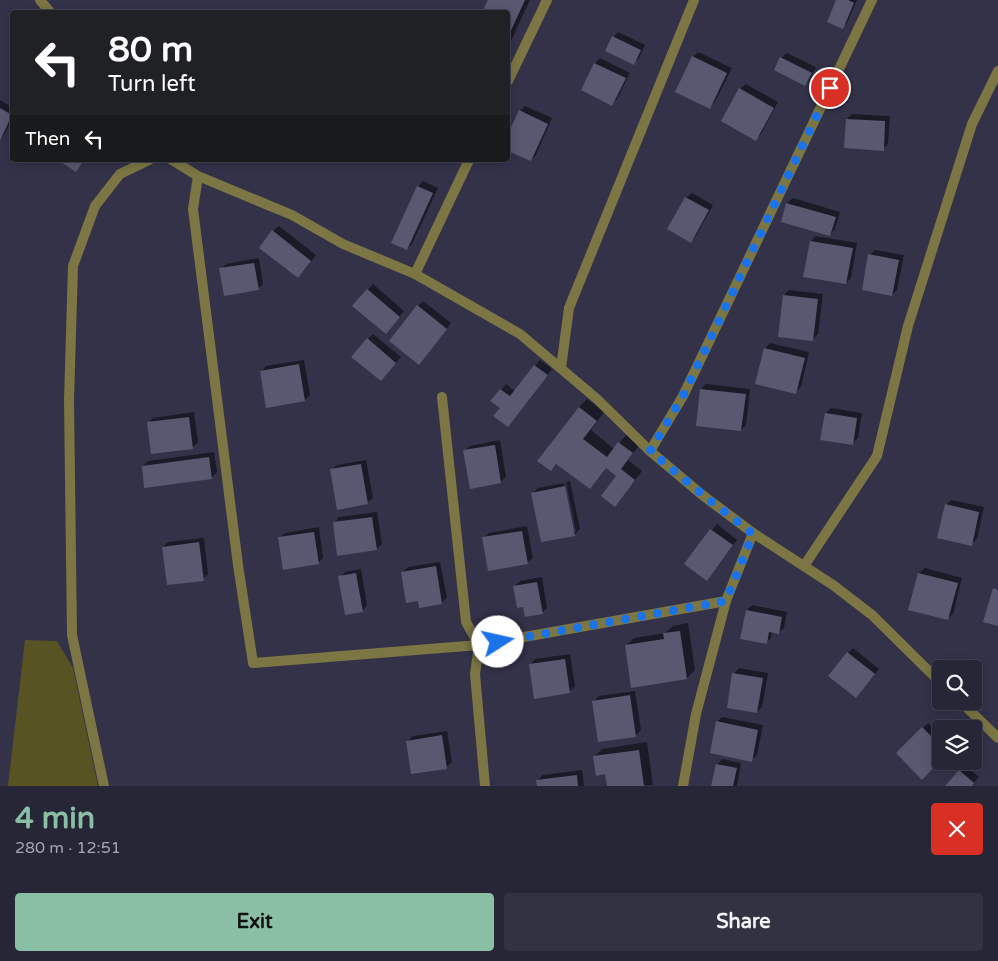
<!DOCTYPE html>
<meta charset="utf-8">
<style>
:root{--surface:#262637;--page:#323242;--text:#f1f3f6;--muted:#a4a5ad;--line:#424352;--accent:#8abfa5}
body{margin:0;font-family:"Varela Round",sans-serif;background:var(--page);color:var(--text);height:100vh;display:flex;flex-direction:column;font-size:19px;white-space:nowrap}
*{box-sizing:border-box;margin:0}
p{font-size:16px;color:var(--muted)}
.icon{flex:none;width:28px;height:28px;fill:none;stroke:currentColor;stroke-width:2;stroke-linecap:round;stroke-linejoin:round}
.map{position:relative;height:786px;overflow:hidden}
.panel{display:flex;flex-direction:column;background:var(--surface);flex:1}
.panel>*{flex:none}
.hud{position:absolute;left:10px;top:10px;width:500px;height:152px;border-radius:5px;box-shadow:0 2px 12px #0003,0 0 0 1px var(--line);background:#202124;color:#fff;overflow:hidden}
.tools{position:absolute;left:932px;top:660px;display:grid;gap:10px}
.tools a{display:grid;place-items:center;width:50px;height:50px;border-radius:5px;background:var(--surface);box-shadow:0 2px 12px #0003,0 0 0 1px var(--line);font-size:25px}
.pin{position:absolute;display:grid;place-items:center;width:42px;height:42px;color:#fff;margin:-21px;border:2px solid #fff;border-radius:50%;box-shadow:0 1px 5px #0007}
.me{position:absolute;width:55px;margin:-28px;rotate:80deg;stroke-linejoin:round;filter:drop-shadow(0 0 4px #0008)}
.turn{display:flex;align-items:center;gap:18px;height:105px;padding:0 15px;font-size:22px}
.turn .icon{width:65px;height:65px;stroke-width:2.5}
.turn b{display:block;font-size:35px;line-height:42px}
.then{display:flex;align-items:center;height:48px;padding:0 15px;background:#0003;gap:10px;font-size:19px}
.round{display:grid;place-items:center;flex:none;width:52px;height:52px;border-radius:5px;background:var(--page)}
.overview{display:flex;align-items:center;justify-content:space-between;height:85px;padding:0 15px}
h1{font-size:30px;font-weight:700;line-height:38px;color:var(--accent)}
.primary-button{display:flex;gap:10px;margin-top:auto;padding:10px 15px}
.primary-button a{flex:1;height:58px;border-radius:5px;background:var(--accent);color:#111;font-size:20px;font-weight:700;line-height:58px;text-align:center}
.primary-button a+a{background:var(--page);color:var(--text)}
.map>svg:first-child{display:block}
.green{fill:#585323}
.shadow{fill:#0007}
.building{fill:#595871}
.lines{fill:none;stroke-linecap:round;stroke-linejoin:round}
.minor{stroke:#7b7643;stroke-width:10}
.route{stroke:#1a73e8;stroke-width:9;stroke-dasharray:0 16.2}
</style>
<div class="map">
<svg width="998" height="786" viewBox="0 0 998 786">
<rect width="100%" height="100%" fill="#333249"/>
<polygon class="green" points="25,640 57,641 73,668 98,786 8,786"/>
<g class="shadow">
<polygon points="489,0 530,0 508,47 508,12 483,12"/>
<polygon points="838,0 857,0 847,23 842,28"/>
<polygon points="618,32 645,45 639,58 634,63 613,37"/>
<polygon points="698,52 732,68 715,102 710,108 693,57"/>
<polygon points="787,53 816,67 810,79 805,84 781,58"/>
<polygon points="600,58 630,73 617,99 612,104 582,89 595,63"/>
<polygon points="746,84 778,102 761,134 756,139 740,89"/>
<polygon points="0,100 12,107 12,120 4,135 0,140"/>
<polygon points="525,106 552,118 536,155 531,160 508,149 508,137 520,111"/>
<polygon points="852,114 890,116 888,144 883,149 847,119"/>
<polygon points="423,181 438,188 412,244 407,249 418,187"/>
<polygon points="692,193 713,205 696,236 691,241 686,198"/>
<polygon points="793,198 840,212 835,229 830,234 782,221 787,203"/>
<polygon points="279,226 316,255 303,272 273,231"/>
<polygon points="816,236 857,243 851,278 846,283 811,241"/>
<polygon points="875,250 904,255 897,290 892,295 870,255"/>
<polygon points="259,258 263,284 258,289 221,269 226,264"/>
<polygon points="373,284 404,311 391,327 354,306"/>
<polygon points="789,290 823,294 818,334 812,340 779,335 784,295"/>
<polygon points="423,301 451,323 424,358 418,306"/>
<polygon points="373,334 401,357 386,374 368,339"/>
<polygon points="770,343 809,352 801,387 795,392 765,348"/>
<polygon points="304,360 310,395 305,400 261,372 266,366"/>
<polygon points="540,360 552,369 513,420 502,408 492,400 506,384 515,391"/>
<polygon points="706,384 750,389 746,425 741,430 701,389"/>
<polygon points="587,399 604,412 591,430 614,449 627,434 640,444 628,460 642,471 615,505 618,476 607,467 589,488 557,463 551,470 579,407"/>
<polygon points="831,408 862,413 858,438 853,443 826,413"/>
<polygon points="194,412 198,442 193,447 148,423 153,418"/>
<polygon points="500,440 506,477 500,482 464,451 470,446"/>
<polygon points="214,452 217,472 212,477 143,466 148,461"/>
<polygon points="366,460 373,498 367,503 331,470 337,465"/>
<polygon points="570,481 580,529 574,535 533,493 538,488 564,483 573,532 576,532 566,482"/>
<polygon points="951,500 984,507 977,539 971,544 946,505"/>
<polygon points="377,512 382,544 376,549 334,523 339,517"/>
<polygon points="717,524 737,540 712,574 686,564"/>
<polygon points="527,526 533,558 527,563 483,538 489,533"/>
<polygon points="319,527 323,558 318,563 279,538 285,533"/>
<polygon points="204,538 208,574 203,579 163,547 168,542"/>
<polygon points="440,562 447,598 441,603 419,599 403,572 408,567"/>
<polygon points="925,568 962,578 953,614 947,619 910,609 919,573"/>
<polygon points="361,569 367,605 362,611 340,577 345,572"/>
<polygon points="542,577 547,608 542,613 524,606 515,586 520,581"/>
<polygon points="752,605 787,612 784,628 778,633 772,632 771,638 766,643 747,610"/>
<polygon points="688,623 695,670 687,678 626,646 634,638 665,633 673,626"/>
<polygon points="853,648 879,669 861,691 848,653"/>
<polygon points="570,654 575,686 569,692 530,665 535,659"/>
<polygon points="739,668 768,673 762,707 757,712 734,674"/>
<polygon points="635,691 641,730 635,736 594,701 599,696"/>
<polygon points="722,717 763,725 757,755 751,760 717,722"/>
<polygon points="928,723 941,736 941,759 922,778 898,753"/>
<polygon points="447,731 452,762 446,767 408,741 413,736"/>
<polygon points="647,742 653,785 608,786 606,773 594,757 602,749"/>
<polygon points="722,759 741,763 737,786 713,786 717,765"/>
<polygon points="965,766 979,777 971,786 947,786"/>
<polygon points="582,770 584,786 538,786 538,780 543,775"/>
</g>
<g class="building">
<polygon points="488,0 525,0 508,37 508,12 482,12"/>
<polygon points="836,0 848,0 854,3 843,29 827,22"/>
<polygon points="612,36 641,50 634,65 605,51"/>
<polygon points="692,56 727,73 710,109 675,92"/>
<polygon points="780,57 812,73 805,86 774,70"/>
<polygon points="594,63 626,78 612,106 581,90"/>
<polygon points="739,88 774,108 756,141 721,121"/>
<polygon points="0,108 12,115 0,141"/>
<polygon points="519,110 548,124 531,161 508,151 508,134"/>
<polygon points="846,119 885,121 884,151 844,148"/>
<polygon points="58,160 84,160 76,172"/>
<polygon points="417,186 433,193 407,250 391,243"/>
<polygon points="685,197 709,210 691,243 667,229"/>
<polygon points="786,203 836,217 830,236 781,222"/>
<polygon points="272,230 311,261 298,278 259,248"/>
<polygon points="810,241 853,248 846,284 803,277"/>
<polygon points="868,254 899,260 892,296 862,290"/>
<polygon points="254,263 259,290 224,296 219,268"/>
<polygon points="367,289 400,317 386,334 352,306"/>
<polygon points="783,295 818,299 813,341 778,337"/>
<polygon points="417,305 447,329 419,365 389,341"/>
<polygon points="367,338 396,363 381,381 351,357"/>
<polygon points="764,348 805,358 796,394 755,384"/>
<polygon points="299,364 305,401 266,408 260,371"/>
<polygon points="534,365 548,375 508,427 493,416 500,408 490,401 500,389 510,396"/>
<polygon points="700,389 746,394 741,431 696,426"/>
<polygon points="579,407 597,421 583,439 607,457 618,442 633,453 621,469 635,480 615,507 601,496 616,476 606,468 590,489 556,464 551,471 537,461"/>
<polygon points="825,413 857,418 853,445 820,440"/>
<polygon points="189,417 193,449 151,454 147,422"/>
<polygon points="495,445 501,483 470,489 463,450"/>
<polygon points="209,457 212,479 144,488 142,466"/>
<polygon points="361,464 368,504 337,510 330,469"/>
<polygon points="565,486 575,536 541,542 531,493"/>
<polygon points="945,504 979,512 972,546 937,538"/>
<polygon points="372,517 377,550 337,556 333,522"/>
<polygon points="710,529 733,545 707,581 684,564"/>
<polygon points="522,531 528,564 488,571 482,537"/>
<polygon points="314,532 319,564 283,570 278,537"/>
<polygon points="199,542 204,581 167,585 162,547"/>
<polygon points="436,566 442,604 419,608 418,601 406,603 401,572"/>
<polygon points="356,573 363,612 345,615 338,576"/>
<polygon points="918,573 958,583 948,620 908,610"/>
<polygon points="537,582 543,614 525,617 523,607 517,608 513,586"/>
<polygon points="993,588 998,590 998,626 983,622"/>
<polygon points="746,610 782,617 779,634 769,632 767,644 740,639"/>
<polygon points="680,631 687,679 631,688 625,645 664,639 663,633"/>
<polygon points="847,652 875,674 856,698 828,676"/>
<polygon points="565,659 570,693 534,699 529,664"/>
<polygon points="732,673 763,678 757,713 727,708"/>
<polygon points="630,695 636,737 598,742 592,701"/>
<polygon points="716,721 758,730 752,762 710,753"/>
<polygon points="922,727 941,746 941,760 922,780 896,753"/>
<polygon points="442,735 447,769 411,774 406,741"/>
<polygon points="639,750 644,786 607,786 605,774 596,776 593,756"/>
<polygon points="716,764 737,768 733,786 711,786"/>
<polygon points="959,770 974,783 972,786 945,786"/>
<polygon points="577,775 578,786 537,786 536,780"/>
</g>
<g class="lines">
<g class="minor">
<polyline points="40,0 50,12"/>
<polyline points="508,81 547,0"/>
<polyline points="172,160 198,176 292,215 343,244 415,274 520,334 597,399 650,451 701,494 753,533 833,585 872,615 941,683"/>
<polyline points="198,176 193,209 238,565 253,663 479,645 475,674 485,786"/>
<polyline points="415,274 469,160"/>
<polyline points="561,368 569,308 694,0"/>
<polyline points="442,397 466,622 479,645 726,601"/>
<polyline points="650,451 683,396 872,0"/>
<polyline points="804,566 877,456 908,326 972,124 998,71"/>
<polyline points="960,701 998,738"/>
<polyline points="104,786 72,635 69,400 73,266 95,206 120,174 149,160"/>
<polyline points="683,786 696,714 726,601 753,533"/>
</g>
</g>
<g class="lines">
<polyline class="route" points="498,642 726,601 753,534 702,494 650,451 683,396 830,88"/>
</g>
</svg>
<div class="tools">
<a><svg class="icon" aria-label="search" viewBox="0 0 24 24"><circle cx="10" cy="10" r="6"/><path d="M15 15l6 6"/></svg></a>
<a><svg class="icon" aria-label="layers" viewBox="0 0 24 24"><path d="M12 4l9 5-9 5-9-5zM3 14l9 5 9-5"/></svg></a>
</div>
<div class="pin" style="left:830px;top:88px;background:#d93025"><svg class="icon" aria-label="arrive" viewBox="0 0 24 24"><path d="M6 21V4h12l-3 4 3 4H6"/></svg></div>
<svg class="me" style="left:498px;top:642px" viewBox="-20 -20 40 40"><circle r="19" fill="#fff"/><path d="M0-13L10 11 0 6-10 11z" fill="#1a73e8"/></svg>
<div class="hud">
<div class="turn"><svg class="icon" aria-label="left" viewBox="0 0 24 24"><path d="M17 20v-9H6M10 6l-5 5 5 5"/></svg><div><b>80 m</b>Turn left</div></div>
<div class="then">Then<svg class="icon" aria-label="left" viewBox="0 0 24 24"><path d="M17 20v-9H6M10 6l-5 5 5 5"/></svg></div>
</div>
</div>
<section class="panel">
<div class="overview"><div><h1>4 min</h1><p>280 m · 12:51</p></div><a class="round" style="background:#d93025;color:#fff"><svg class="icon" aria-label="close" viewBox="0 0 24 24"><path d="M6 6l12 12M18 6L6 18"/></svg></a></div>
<div class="primary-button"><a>Exit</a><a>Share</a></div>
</section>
